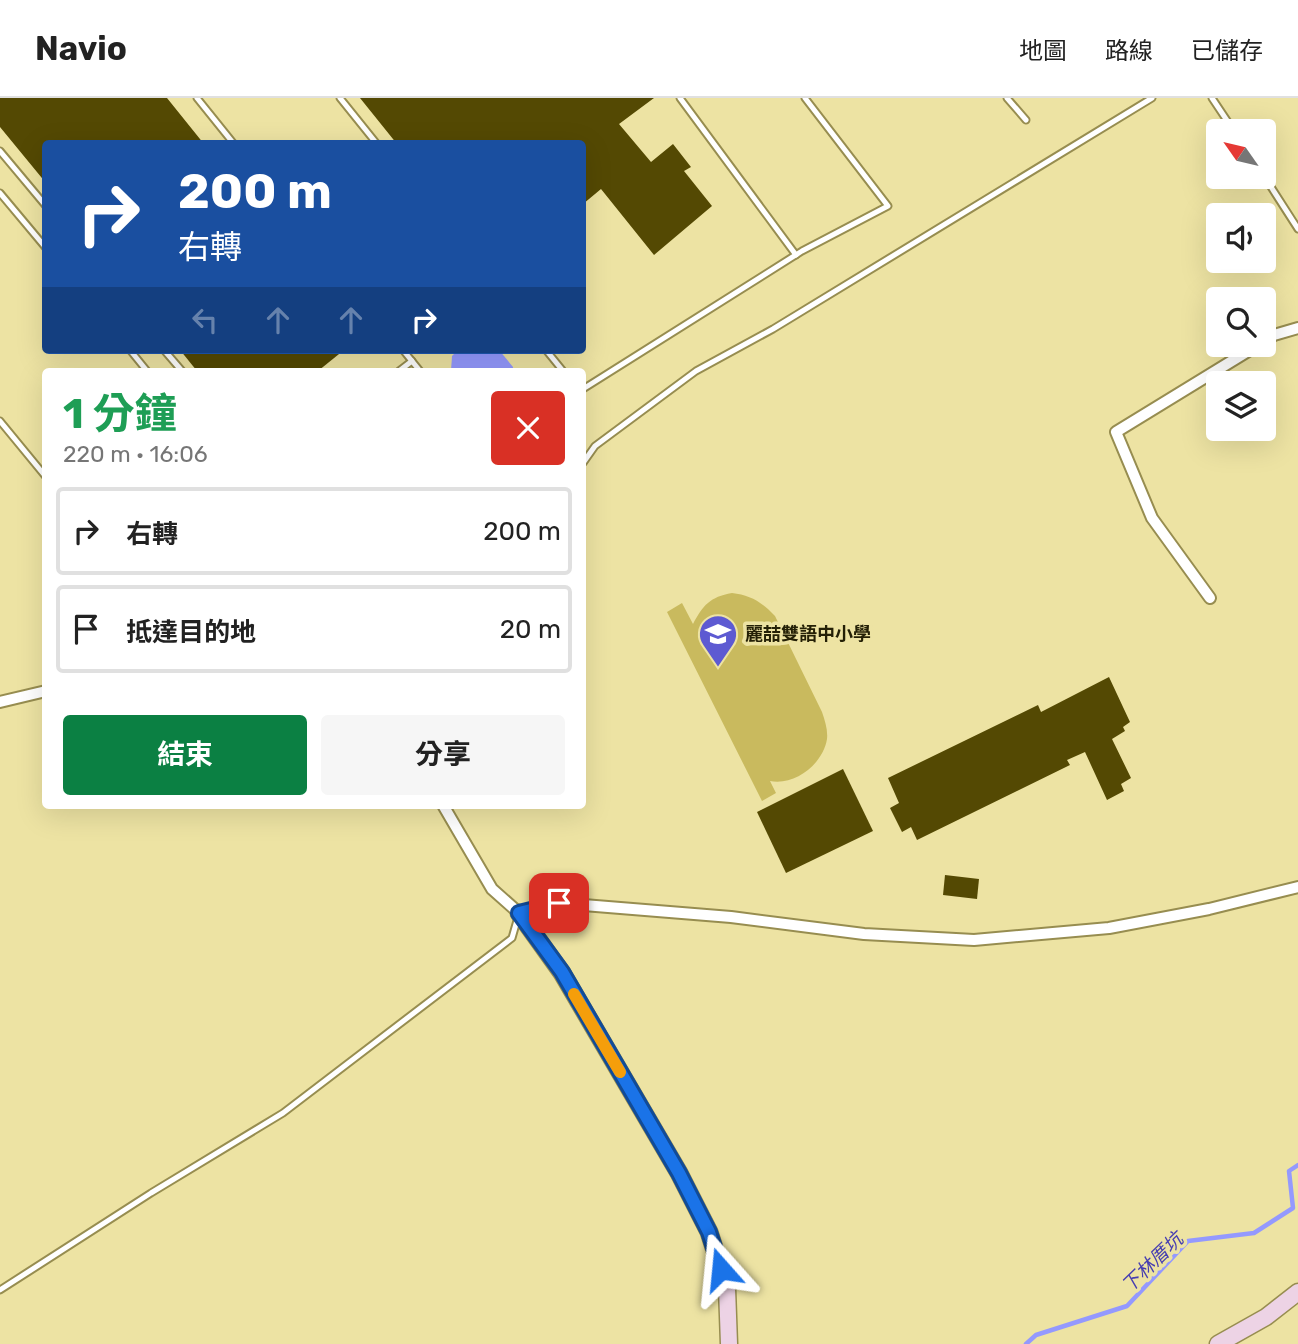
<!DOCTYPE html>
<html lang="zh-TW">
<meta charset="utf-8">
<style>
:root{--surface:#fff;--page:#f6f6f6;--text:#222;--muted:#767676;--line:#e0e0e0;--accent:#0b8043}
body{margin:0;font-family:Rubik,"Noto Sans TC",sans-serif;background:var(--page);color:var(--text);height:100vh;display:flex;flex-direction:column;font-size:26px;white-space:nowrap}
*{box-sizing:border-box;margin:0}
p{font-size:23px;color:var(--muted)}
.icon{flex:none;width:38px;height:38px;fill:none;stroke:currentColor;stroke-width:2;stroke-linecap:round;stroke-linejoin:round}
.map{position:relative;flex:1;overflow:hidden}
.side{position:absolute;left:42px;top:270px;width:544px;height:441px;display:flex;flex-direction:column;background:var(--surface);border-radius:7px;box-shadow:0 7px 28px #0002}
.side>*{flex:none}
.guide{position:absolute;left:42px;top:42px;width:544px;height:214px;border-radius:7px;box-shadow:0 7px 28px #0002;background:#1a4fa0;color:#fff;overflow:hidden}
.needle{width:46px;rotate:304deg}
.fabs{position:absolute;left:1206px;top:21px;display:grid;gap:14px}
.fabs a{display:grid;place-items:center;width:70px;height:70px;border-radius:7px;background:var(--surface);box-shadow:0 7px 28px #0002;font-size:35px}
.pin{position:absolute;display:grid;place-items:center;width:60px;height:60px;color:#fff;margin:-30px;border-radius:14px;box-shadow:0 4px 10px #0006}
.me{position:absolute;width:77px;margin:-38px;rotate:342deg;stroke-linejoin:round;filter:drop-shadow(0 0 5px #0008)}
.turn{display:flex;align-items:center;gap:24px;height:147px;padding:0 21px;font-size:32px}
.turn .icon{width:91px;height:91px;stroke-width:2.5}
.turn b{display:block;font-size:49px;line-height:60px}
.lanes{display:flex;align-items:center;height:66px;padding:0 21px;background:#0003;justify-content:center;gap:35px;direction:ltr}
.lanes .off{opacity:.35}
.round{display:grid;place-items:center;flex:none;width:74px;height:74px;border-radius:7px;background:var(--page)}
.headline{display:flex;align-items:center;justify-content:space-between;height:119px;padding:0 21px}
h1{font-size:42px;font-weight:700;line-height:52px;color:#1e9e55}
.primary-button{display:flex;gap:14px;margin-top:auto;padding:14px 21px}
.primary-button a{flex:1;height:80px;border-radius:7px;background:var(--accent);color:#fff;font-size:28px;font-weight:700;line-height:80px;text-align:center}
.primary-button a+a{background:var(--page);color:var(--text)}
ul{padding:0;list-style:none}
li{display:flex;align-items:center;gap:21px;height:88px;margin:0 14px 10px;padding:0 7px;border:4px solid var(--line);border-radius:7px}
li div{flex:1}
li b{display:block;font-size:26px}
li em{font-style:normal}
header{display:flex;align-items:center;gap:42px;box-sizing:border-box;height:98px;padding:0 35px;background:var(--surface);border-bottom:2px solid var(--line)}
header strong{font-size:33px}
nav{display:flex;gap:38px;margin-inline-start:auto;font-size:24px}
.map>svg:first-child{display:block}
.green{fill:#c9ba5e}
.water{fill:#9499fe}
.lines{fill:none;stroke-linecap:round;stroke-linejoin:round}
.stream{stroke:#9499fe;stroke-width:4.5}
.building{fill:#544903}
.lane-casing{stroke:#978d50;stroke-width:9}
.street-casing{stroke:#978d50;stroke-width:14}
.secondary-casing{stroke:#978d50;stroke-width:19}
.lane{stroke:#fff;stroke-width:5}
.street{stroke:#fff;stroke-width:10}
.secondary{stroke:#edd3e5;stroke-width:16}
.route-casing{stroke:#114b97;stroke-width:18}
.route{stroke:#1a73e8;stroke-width:12}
.slow{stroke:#f59e0b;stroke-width:12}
.labels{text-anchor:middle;stroke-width:7;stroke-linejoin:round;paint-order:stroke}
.poi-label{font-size:18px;font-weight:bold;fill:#242006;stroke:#ede3a3;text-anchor:start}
.water-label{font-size:19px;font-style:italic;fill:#463eb1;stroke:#ede3a3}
</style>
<header>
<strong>Navio</strong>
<nav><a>地圖</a><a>路線</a><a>已儲存</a></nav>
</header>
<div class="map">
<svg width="1298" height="1246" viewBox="0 0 1298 1246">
<rect width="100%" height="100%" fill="#ede3a3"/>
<path class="green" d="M732,495C750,497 762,504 775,518L822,614C825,623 828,632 827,641C823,666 795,688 770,683L776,695L762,703L667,514L682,505L693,526C703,507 710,499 732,495Z"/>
<polygon class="water" points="458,252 499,252 513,269 513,273 451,273 452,258"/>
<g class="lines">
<polyline class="stream" points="1026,1246 1036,1237 1127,1208 1188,1143 1254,1135 1293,1110 1289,1073 1298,1067"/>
</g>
<g class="building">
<polygon points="0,0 167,0 204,46 46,46 46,85 0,29"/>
<polygon points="360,0 654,0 619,26 651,64 673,46 691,69 684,73 712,108 654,157 601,91 583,106 583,46 397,46"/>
<polygon points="180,252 344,252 318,273 197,273"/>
<polygon points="1109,579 1130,624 1123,629 1125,633 1112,641 1131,680 1121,686 1124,693 1107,702 1085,654 1067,662 1070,667 917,742 911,729 902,734 890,710 899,705 888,680 1038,607 1041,614"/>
<polygon points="843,671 873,733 786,775 757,714"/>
<polygon points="945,777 979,781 977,801 943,797"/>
</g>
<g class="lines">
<g class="lane-casing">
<g id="lane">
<polyline points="197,0 234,46"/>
<polyline points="340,0 377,46"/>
<polyline points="680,0 796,157"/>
<polyline points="1007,0 1026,22"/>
<polyline points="1212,0 1234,33"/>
<polyline points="0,53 46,108"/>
<polyline points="1264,78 1298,131"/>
<polyline points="0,95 46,150"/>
<polyline points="130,252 147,273"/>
<polyline points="164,252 182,273"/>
<polyline points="403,252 420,273"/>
<polyline points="546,252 563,273"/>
<polyline points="399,273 412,263"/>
<polyline points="583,291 802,153 888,108 805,0"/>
<polyline points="0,323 46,379"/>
<polyline points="583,365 595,348 696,273 773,231 1152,0"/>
<polyline points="0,1192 151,1095 283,1015 512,840 518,819"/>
</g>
</g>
<g class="street-casing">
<g id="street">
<polyline points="1264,244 1274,237 1298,230"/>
<polyline points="1210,500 1152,420 1116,334 1258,247"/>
<polyline points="0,604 46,593"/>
<polyline points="443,707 492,791 519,815 559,805 731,819 864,836 974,842 1109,830 1209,811 1298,789"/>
</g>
</g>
<g class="secondary-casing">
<g id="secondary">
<polyline points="519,815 562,875 679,1075 709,1134 727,1190 729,1246"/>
<polyline points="1218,1246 1266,1219 1298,1194"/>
</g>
</g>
<use href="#lane" class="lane"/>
<use href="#street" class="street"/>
<use href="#secondary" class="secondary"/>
</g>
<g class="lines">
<g class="route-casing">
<polyline id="route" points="559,805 519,815 562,874 679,1075 709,1134 721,1171"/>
</g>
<use href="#route" class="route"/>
<polyline class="slow" points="574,896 620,974"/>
</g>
<defs>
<g id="school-pin" transform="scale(2.0125)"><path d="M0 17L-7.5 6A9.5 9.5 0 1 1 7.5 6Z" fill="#5d5ad2" stroke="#ede3a3"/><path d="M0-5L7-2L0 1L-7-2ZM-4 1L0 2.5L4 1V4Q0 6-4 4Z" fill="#fff"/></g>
</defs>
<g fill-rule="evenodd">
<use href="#school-pin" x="718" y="536"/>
</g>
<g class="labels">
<g class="poi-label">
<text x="745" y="542">麗喆雙語中小學</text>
</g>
<g class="water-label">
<text transform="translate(1152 1164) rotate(-44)" y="7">下林厝坑</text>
</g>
</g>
</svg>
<div class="fabs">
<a><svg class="needle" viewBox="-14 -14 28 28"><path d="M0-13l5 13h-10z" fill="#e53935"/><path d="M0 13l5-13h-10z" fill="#767676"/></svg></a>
<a><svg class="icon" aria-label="sound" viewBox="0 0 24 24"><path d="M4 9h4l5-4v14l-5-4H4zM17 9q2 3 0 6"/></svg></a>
<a><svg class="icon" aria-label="search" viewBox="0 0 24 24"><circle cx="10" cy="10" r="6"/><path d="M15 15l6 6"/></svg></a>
<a><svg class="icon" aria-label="layers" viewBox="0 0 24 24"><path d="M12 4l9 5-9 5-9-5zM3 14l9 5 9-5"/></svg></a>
</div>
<div class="pin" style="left:559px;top:805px;background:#d93025"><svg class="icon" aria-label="arrive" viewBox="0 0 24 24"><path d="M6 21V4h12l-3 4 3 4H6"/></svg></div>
<svg class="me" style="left:721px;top:1171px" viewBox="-20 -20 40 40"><path d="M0-17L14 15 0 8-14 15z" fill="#1a73e8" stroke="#fff" stroke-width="4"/></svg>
<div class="guide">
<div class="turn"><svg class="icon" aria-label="right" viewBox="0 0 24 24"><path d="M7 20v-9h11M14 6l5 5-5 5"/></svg><div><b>200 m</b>右轉</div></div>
<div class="lanes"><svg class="icon off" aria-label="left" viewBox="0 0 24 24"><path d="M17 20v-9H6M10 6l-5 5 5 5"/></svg><svg class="icon off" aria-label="ahead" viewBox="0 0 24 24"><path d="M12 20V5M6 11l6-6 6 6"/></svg><svg class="icon off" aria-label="ahead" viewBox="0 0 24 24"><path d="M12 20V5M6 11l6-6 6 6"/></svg><svg class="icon" aria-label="right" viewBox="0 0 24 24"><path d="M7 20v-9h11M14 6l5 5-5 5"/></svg></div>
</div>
<section class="side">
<div class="headline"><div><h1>1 分鐘</h1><p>220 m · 16:06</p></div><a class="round" style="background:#d93025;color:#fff"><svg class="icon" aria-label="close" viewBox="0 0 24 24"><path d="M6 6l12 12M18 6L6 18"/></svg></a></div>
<ul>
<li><svg class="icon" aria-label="right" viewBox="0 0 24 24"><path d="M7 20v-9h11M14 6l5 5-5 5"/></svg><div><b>右轉</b></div><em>200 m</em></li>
<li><svg class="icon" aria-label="arrive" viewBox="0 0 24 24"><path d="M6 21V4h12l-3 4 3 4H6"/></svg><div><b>抵達目的地</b></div><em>20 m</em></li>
</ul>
<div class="primary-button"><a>結束</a><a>分享</a></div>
</section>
</div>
